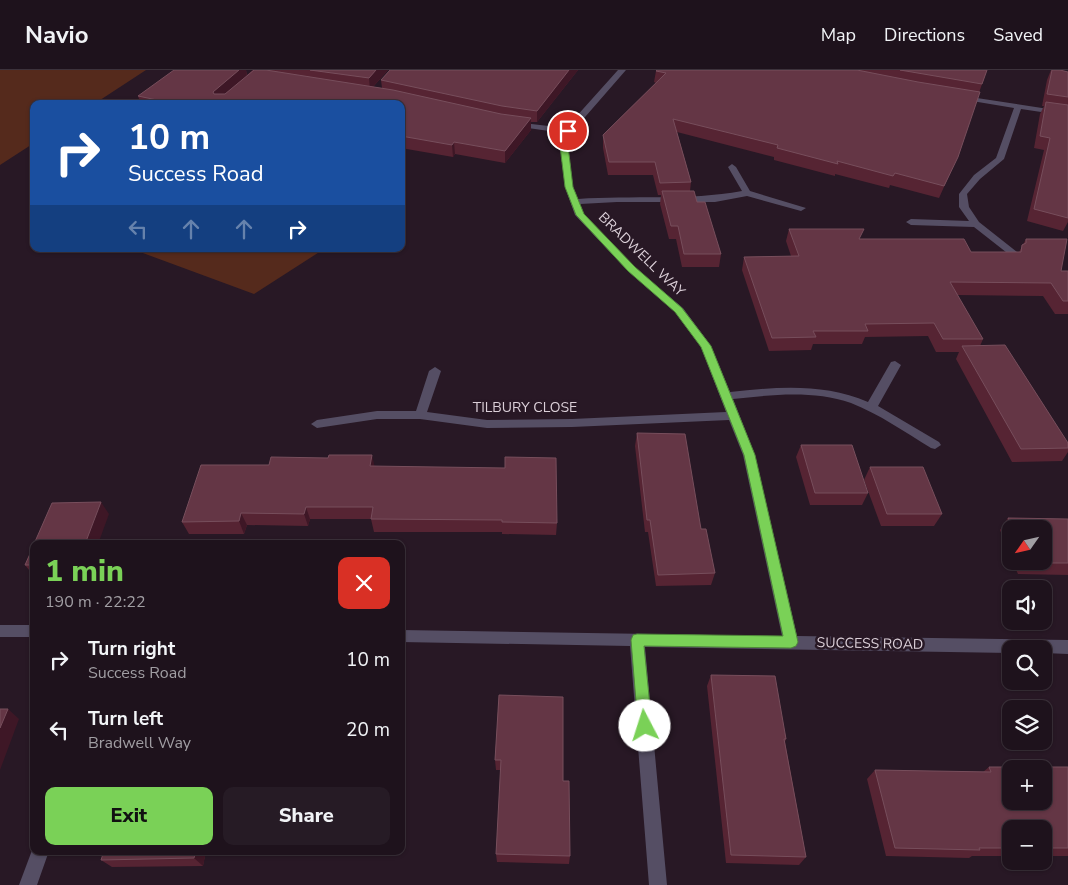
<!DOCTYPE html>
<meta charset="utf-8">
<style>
:root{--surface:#1e121c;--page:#261b25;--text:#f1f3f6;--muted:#a19ea3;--line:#3c323b;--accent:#7ad157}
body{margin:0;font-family:"Nunito Sans",sans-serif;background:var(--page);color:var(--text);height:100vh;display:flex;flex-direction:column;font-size:19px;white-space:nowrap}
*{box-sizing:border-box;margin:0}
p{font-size:16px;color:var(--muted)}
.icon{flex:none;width:28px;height:28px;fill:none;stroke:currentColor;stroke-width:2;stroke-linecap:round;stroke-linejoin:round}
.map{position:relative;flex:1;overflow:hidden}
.details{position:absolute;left:30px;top:470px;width:375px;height:315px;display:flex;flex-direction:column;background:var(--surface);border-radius:10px;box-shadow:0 1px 4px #0004,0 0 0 1px var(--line)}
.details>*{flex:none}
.guide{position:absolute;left:30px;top:30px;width:375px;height:152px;border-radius:10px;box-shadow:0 1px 4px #0004,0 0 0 1px var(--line);background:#1a4fa0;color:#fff;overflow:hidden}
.needle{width:32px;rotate:236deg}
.tools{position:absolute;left:1002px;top:450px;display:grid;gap:10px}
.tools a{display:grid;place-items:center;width:50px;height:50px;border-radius:10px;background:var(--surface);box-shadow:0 1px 4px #0004,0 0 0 1px var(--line);font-size:25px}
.pin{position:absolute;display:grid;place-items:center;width:42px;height:42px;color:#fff;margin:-21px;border:2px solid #fff;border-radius:50%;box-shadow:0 1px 5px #0007}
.me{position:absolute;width:55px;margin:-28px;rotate:355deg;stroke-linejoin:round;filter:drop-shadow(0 0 4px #0008)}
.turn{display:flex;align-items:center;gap:18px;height:105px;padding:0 15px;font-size:22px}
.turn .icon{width:65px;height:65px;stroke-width:2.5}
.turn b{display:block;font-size:35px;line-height:42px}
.lanes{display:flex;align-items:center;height:48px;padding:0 15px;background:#0003;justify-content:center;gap:25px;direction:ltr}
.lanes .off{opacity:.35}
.round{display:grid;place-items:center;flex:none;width:52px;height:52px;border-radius:10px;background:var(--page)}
.overview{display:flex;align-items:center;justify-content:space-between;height:85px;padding:0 15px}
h1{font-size:30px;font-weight:800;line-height:38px;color:var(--accent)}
.button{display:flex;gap:10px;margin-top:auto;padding:10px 15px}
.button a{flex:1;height:58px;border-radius:10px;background:var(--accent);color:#111;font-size:20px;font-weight:800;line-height:58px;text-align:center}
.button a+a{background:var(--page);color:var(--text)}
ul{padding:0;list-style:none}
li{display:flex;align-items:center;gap:15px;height:70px;padding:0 15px}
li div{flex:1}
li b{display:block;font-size:19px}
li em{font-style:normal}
header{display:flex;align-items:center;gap:30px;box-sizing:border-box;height:70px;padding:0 25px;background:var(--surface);border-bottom:1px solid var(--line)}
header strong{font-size:24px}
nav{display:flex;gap:28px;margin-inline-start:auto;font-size:18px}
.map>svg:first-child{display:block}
.green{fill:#552a1c}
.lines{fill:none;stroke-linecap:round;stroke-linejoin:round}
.street{fill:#554e64;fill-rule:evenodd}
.wall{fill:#562433}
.shaded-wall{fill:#3e1726}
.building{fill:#643645;stroke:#774e5c;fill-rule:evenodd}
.route{fill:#7ad157;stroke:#4f8839}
.labels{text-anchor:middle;stroke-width:5;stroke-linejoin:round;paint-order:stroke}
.street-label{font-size:14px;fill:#dcd0d9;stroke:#281825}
</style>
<header>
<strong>Navio</strong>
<nav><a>Map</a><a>Directions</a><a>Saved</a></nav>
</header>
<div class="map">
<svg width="1068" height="815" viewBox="0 0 1068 815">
<rect width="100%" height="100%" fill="#281825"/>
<g class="green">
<polygon points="0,0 146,0 94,34 34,34 34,73 0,95"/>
<polygon points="132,179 324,179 254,224"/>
</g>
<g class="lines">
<g class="street">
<path d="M618,0H626L572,62L568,76L573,117L578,129C632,125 688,131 742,121L728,97L732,94L736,97L750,121L806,138L801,141L747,126L715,132H617L580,134L584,144L634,197L683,238L711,276L730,322C777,317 824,313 868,332L891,292L895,291L901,295L878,336L939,372L941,375L935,379L931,378C905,362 879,344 851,333C813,320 771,325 733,329L755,385L797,566L1068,570V584L1044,583V579H1011V583L645,577L667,815H649L630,576L401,572V560L782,566L743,385L729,350L572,357L487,358L420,349H377L317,358L311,354L317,350L377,341H416L429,301L435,297L441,301L427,342L487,350L572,349L726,342L701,277L675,242L628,201L575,145L565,117L560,76L563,63L514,56L510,54L514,52L566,58Z"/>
<polygon points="957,25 1068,42 1068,46 1021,39 1004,89 980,109 967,124 969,137 979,152 1017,182 1017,186 1011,186 974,157 911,155 906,152 911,149 969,151 959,137 959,124 974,105 996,88 1014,38 960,29 956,27"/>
<rect x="0" y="555" width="34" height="12"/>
<polygon points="34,775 34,781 49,781 37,815 19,815"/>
</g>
</g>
<g class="wall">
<polygon points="246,0 247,5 253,0 252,0 388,0 373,17 382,18 381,10 390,0 578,0 537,52 531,52 531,60 505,93 455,84 453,87 401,78 401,34 141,34 138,26"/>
<polygon points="657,0 987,0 952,99 939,128 890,115 889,118 835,104 835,106 774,90 774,87 677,62 691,112 690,121 697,132 721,184 719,197 682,197 676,169 669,169 660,134 661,125 658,125 653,105 608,105 603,78 603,65 656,13 654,12 656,1"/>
<polygon points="1051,0 1060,0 1068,2 1068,152 1063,161 1027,151 1044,80 1034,78 1040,44 1044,36 1042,36 1047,10"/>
<polygon points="789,159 861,169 971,182 1019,182 1026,169 1061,201 1068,201 1068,244 1055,244 1043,226 957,225 983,269 980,276 1068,373 1068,382 1062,391 1012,392 956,289 959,282 936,282 928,266 865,267 862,274 813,274 811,280 769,281 742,200 744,187 791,186 786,171"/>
<polygon points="637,363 701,459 715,503 711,515 656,516 648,462 645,462 635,376"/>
<polygon points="801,375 868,423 862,435 810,435 796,387"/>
<polygon points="375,396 557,453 556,465 502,464 502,462 374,462 371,449 310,449 308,456 247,455 244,464 189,464 182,452"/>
<polygon points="870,397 942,444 934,456 881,456 864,410"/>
<polygon points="1008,448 1068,449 1068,505 1018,504 1012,491 1044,491 1044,459 1011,459 1011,488 1000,460"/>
<polygon points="34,475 34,506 25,495"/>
<polygon points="711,605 786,669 785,672 806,787 799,795 726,793 707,616"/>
<polygon points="499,625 563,711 570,786 569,794 497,792 496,784 501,700 496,700 495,690"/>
<polygon points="989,697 1068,697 1068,786 1044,786 1044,759 1011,759 1011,786 972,786 969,788 886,786 867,709 875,700 983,702"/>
<polygon points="206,781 203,796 112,797 101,790"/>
</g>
<g class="shaded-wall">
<polygon points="239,0 246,0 247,7 216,34 213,22"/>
<polygon points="376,0 388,0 370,20 369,8"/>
<polygon points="569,0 578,0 537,52 537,41"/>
<polygon points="531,48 531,60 505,93 505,81"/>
<polygon points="454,72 455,84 453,87 452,75"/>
<polygon points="372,385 375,398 370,396"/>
<polygon points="101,432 109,444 98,474 85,474"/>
<polygon points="306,437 310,449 308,456 304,444"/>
<polygon points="241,443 247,455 244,464 239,451"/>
<polygon points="8,639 19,649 0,700 0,658"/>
<polygon points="196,781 206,781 203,796 194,788"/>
</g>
<g class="building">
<polygon points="174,0 239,0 213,22 214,24 225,24 254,0 266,0 393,20 501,44 531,48 505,81 454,72 452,75 401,66 401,34 176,34 138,26"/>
<polygon points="310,0 376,0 369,8"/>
<polygon points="390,0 569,0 537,41 502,36 381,10"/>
<polygon points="657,0 857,0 918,12 980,22 958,87 944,116 895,103 893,106 837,91 838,94 777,78 778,75 673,49 691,112 660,113 655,92 609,92 603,65 666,3 656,1"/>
<polygon points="900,0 987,0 982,14"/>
<polygon points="1052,0 1060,0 1068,2 1068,27 1047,24"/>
<polygon points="1046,32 1068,35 1068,148 1034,139 1050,68 1040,66"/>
<polygon points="662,121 694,121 697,132 705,132 721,184 684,184 678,156 671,156"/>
<polygon points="789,159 864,159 859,169 964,169 971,182 1021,182 1022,175 1026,173 1026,169 1067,169 1061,201 1068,201 1068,231 1063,231 1051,213 950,212 983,269 943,269 934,253 865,254 868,261 813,261 816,267 772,268 744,187 799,186"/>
<polygon points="1005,275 1068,373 1068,378 1021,379 962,276"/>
<polygon points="637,363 685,364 701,459 706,459 715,503 658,505 650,450 647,450"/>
<polygon points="801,375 852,375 868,423 815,423"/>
<polygon points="329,385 372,385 370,396 505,398 505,387 556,388 557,453 502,452 502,450 371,449 373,437 306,437 304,444 241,443 239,451 182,452 201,395 269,395 271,387 328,388"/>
<polygon points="870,397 923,397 942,444 887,444"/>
<polygon points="101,432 85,474 34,474 52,433"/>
<polygon points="1008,448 1068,449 1068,493 1028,493 1027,491 1044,491 1044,459 1013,459"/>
<polygon points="34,475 34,495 25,495"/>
<polygon points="711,605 775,606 786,669 784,669 806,787 731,785"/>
<polygon points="499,625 563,627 563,711 569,711 570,786 496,784 501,690 495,690"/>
<polygon points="0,639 8,639 0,658"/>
<path d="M989,697H1068V778H1044V759H1011V778H979L980,780L895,778L875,700L991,702ZM1011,699H1044V731H1011Z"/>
<polygon points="104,781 196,781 194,788 101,790"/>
</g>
<polygon class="route" points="568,58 571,61 568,76 573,117 584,144 635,197 682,238 711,276 755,385 798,572 796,576 791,578 644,576 652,656 650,661 645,663 640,661 638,656 631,570 633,565 637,564 783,566 744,385 701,277 675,242 628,201 576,145 565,117 560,76 564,61"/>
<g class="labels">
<g class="street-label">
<text transform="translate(642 184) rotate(44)" y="5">BRADWELL WAY</text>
<text x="525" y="342">TILBURY CLOSE</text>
<text transform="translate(870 573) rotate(1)" y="5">SUCCESS ROAD</text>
</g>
</g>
</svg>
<div class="tools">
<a><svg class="needle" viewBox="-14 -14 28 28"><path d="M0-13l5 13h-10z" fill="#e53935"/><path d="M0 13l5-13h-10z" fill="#a19ea3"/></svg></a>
<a><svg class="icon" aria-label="sound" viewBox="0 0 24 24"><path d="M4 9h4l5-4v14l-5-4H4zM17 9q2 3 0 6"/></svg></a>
<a><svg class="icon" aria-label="search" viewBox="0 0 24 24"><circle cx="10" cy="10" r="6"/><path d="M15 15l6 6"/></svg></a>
<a><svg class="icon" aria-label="layers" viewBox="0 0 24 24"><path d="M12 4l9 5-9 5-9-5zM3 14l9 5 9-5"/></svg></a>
<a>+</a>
<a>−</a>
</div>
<div class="pin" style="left:568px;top:61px;background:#d93025"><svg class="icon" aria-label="arrive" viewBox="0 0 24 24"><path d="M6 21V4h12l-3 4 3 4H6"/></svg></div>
<svg class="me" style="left:645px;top:656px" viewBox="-20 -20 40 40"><circle r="19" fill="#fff"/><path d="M0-13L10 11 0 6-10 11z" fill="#7ad157"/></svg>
<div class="guide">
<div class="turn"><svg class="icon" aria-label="right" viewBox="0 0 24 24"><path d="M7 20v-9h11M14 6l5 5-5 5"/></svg><div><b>10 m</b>Success Road</div></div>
<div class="lanes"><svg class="icon off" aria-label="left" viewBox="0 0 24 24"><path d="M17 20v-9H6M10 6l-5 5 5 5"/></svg><svg class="icon off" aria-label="ahead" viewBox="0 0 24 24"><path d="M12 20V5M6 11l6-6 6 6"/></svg><svg class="icon off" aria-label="ahead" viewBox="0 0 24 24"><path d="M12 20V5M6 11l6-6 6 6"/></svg><svg class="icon" aria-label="right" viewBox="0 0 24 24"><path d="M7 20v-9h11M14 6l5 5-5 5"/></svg></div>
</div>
<section class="details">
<div class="overview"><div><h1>1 min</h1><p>190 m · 22:22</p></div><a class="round" style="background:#d93025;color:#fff"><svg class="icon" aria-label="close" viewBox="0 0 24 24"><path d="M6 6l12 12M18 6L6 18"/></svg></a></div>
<ul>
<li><svg class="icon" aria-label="right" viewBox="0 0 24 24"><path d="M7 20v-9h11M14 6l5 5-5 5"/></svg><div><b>Turn right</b><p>Success Road</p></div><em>10 m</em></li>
<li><svg class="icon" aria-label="left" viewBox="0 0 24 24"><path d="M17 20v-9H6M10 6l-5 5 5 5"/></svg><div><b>Turn left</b><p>Bradwell Way</p></div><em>20 m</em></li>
</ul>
<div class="button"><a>Exit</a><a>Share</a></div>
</section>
</div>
